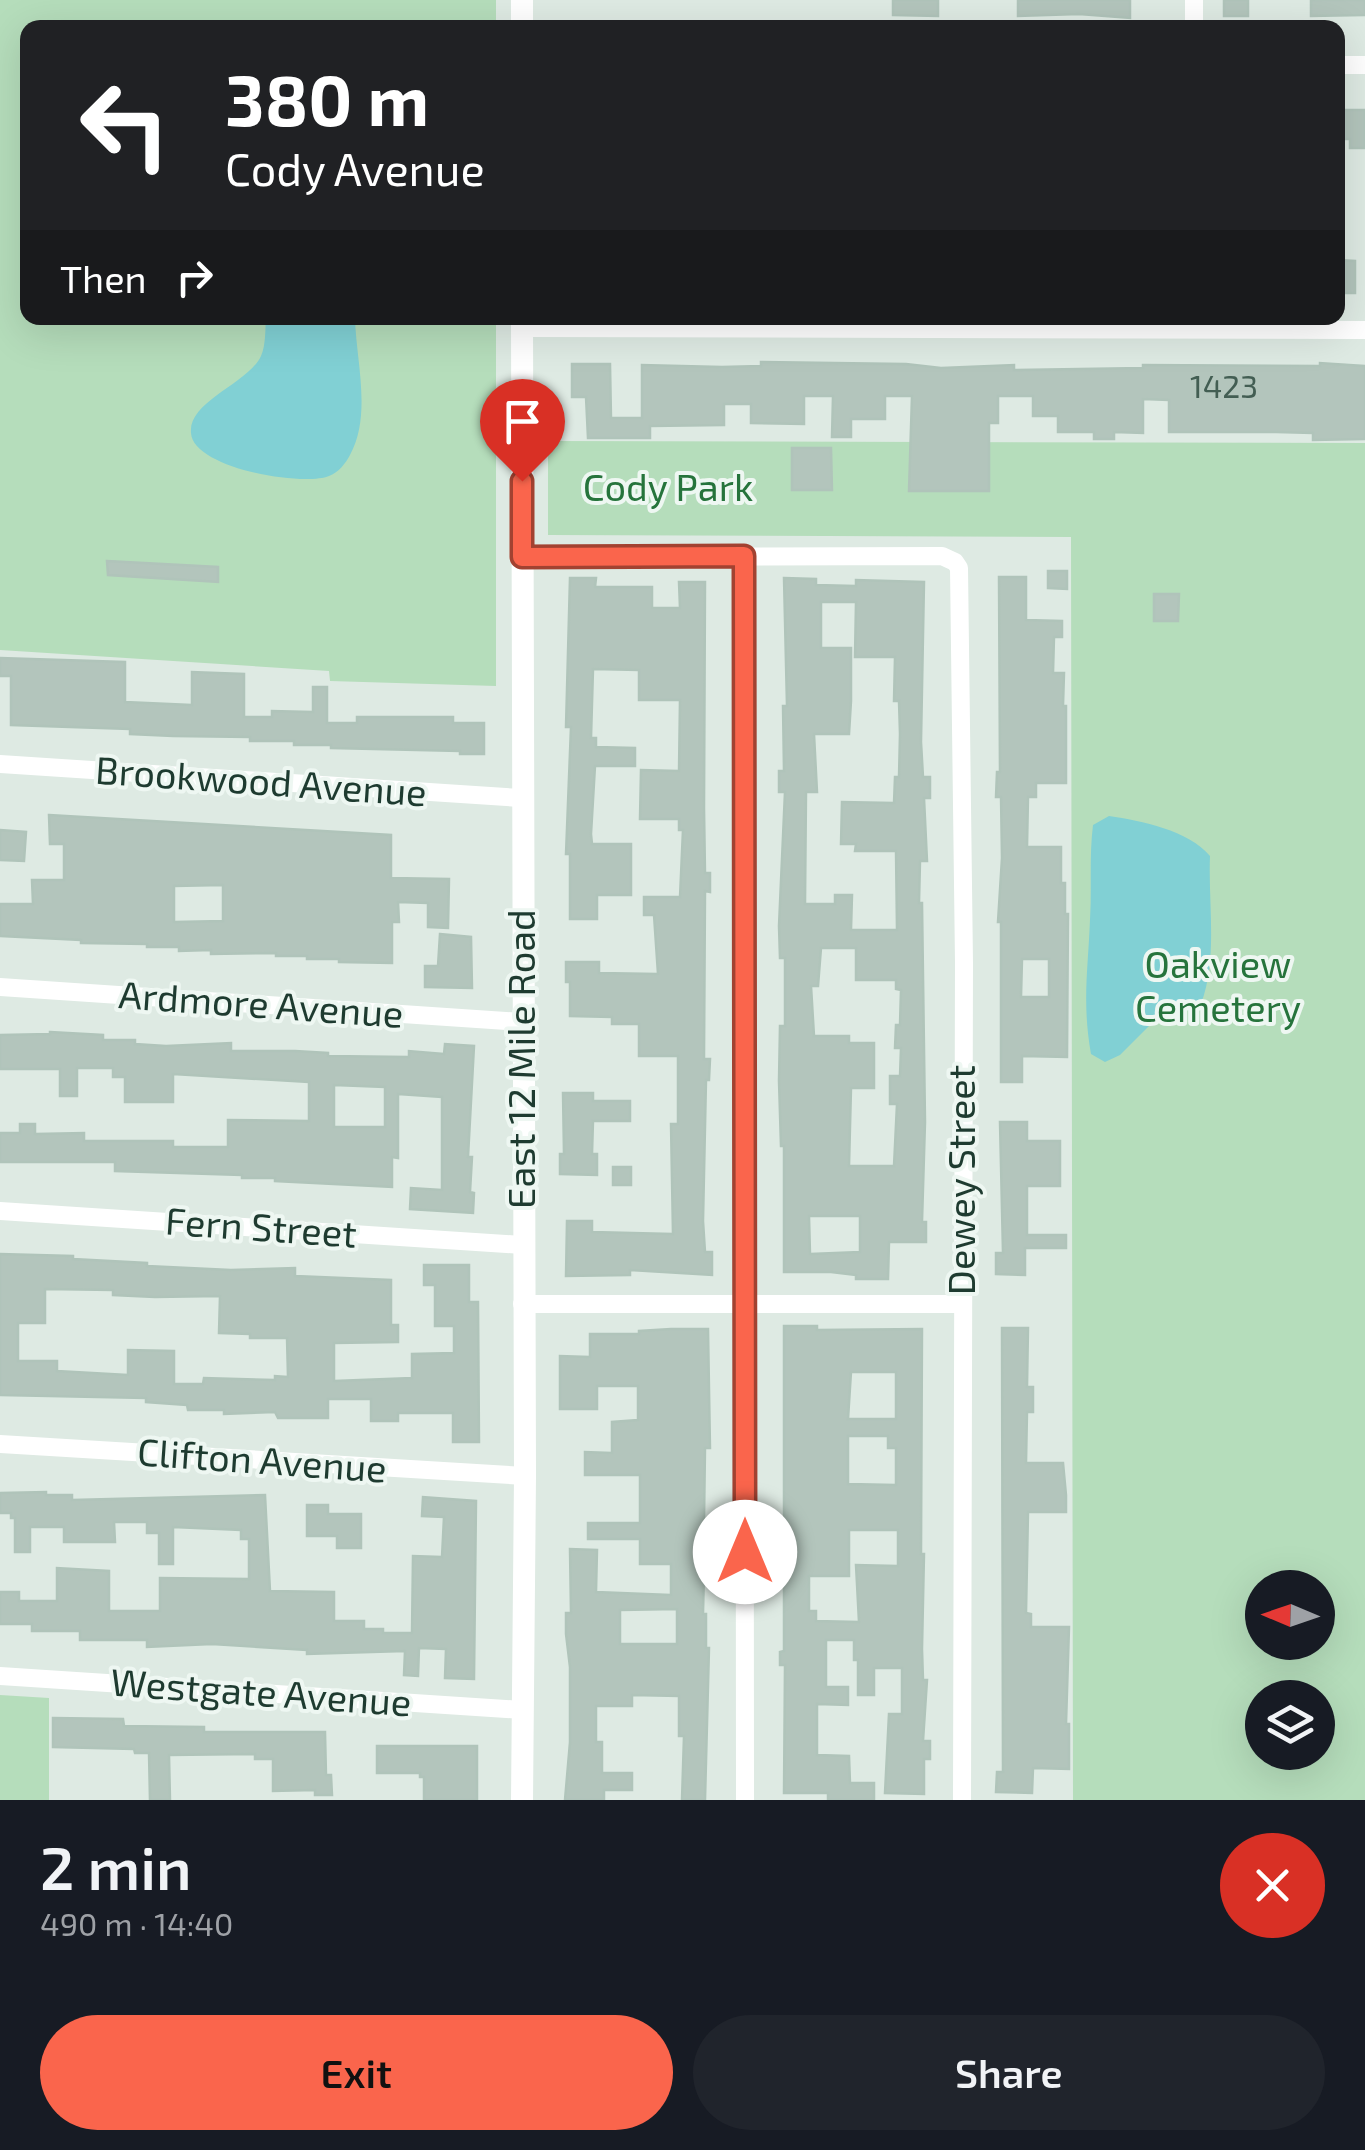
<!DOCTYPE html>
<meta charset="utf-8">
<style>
:root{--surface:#171b24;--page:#20242c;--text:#f1f3f6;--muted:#9ea1a6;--accent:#fa654c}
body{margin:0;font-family:"Exo 2",sans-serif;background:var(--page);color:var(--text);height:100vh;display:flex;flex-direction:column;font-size:38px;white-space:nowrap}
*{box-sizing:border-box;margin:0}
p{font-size:32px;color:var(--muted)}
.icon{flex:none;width:55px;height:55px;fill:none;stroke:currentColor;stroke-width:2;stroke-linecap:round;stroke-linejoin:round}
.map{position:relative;height:1800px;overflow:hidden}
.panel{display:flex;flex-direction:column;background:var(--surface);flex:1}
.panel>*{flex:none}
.hud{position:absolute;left:20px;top:20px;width:1325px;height:305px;border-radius:20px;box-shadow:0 10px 40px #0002;background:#202124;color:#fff;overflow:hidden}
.needle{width:65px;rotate:272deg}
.tools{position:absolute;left:1245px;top:1570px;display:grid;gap:20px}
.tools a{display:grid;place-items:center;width:90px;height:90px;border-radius:50%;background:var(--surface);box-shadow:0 10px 40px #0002;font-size:50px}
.pin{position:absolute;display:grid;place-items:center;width:85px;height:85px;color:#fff;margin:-102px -42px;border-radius:50% 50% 50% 0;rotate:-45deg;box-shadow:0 0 10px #0007}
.pin .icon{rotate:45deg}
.me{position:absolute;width:110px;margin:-55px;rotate:0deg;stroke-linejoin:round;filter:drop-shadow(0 0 8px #0008)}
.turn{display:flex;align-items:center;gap:35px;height:210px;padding:0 40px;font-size:45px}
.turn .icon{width:130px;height:130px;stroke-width:2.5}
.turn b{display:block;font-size:70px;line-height:85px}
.then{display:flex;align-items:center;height:95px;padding:0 40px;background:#0003;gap:20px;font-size:38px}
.round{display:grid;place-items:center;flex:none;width:105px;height:105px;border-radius:52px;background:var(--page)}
.headline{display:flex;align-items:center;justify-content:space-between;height:170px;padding:0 40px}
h1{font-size:60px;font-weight:600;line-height:75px}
.cta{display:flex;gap:20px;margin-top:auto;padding:20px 40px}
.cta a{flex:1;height:115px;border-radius:60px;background:var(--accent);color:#111;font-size:40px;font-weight:600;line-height:115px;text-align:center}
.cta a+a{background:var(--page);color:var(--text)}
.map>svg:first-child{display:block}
.green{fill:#b5ddbb;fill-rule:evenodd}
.water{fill:#81d0d4}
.building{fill:#b3c5bc;stroke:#b0c4ba;stroke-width:2.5;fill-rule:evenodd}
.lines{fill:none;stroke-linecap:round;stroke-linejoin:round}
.minor{stroke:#fff;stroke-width:18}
.secondary{stroke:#fff;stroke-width:22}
.route-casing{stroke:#a24231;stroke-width:25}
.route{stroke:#fa654c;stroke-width:18}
.labels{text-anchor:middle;stroke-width:8;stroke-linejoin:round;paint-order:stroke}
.number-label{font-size:32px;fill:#435e53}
.park-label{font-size:38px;fill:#26743c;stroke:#eef7f2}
.street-label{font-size:38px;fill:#1e3b30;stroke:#eef7f2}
</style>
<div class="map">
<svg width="1365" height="1800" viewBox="0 0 1365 1800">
<rect width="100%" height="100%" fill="#deeae3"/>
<g class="green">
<polygon points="0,0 496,0 496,27 28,28 28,318 496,318 496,686 330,681 329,671 0,650"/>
<path d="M548,441L1365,443V1800H1073L1071,537L548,535ZM1262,1588H1318V1642H1262ZM1262,1698H1318V1752H1262Z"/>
<polygon points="0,1695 49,1698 49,1800 0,1800"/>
</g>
<g class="water">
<path d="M266,318H355C356,360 372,415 350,455C346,463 338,473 329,476C302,487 193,468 191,433C188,401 248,384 261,356C266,344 265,330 266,318Z"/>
<path d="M1109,816C1142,821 1188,830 1210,856C1208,904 1218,959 1201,1004L1149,1026L1120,1055L1105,1062L1091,1054C1082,1003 1088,970 1090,920C1092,888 1089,857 1093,825Z"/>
</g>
<g class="building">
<polygon points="893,0 938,0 938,16 893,15"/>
<polygon points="1018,0 1130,0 1130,18 1079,14 1018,16"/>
<rect x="1224" y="0" width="24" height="16"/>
<polygon points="1311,0 1365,0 1365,15 1311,16"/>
<polygon points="1338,110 1365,110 1365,148 1350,148 1350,139 1338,139"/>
<polygon points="1338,260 1355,261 1355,293 1338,293"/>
<polygon points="761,362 906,364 941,368 1014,365 1014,370 1143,368 1143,365 1320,366 1320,363 1365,366 1365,439 1313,440 1313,433 1276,432 1169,432 1169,400 1143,399 1143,433 1114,432 1114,439 1094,439 1094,432 1058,432 1058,416 1033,416 1033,396 998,396 998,423 989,423 989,491 909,491 912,396 885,396 885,419 851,419 851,437 832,437 833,396 804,396 804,424 751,423 751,404 724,404 724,425 650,426 650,438 588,438 586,397 572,397 572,364 610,364 611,418 642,418 642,365 722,367 761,366"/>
<polygon points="792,448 831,448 832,490 792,490"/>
<polygon points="107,561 218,567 218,582 108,575"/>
<polygon points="1048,571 1067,571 1067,589 1048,588"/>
<path d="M999,577H1026V620L1062,621V637H1054L1053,673H1064L1063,706H1066V783H1036V797H1028L1027,847H1061V883H1065V914H1068L1067,1057L1022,1056V1082H1001V922H998L1002,858L1001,797H996L997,772H1000ZM1022,959H1049V997H1021Z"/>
<polygon points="570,578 596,578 595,587 652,587 652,608 680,608 679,582 705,582 704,808 705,873 710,873 710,892 705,891 704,1059 710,1059 709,1080 706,1080 703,1221 705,1252 712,1252 712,1275 630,1270 630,1275 566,1276 567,1221 592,1221 592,1232 673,1234 671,1124 678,1124 678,1056 639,1056 639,1024 612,1024 612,1017 570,1016 570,982 566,982 566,962 599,962 599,973 658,974 654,915 644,915 644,897 680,897 683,830 679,830 679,819 640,819 641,770 679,771 680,700 639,700 639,670 593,669 591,738 596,738 596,747 635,748 635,766 595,766 591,834 592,844 631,844 631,895 597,895 597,919 570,919 570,854 566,854 571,727 566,727"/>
<path d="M784,578L816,579V585L856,586V580L924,582L921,742L923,777H930V798H924L927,861H920L919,903H922L925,1122L922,1222H926V1242H889L888,1279H856V1275L831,1272H784V1146H781L779,1081L780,1026H785V958H780L779,926L785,792H779V771H784L783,706H787ZM821,602H856L855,657H895L894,701H899L900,734L899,777H895L894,803L842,802L841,844H856L855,851H896L897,930H851L852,895H835V904H805L806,792H817L814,734H849L851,701V648H821ZM821,948H856V980H896V989L901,990L900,1025H896L895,1048H901L900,1076H890V1104H897L894,1166H849L851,1088H874V1043H849V1036H814L811,986H818ZM809,1216H860V1252L810,1254Z"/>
<polygon points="1154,594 1179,594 1178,621 1154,621"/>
<polygon points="0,658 125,662 125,702 192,705 192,672 244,674 244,717 272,717 272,711 313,712 313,687 327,687 327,723 357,723 357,717 453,717 453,723 484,723 484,754 460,754 460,751 331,748 331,745 294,745 294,741 250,741 250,737 173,736 130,734 130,729 11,725 11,676 0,676"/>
<path d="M49,815L391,835V878L449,879L448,928L428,927V903L398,902L399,922H392V963L339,962V959H307V956H276V953L211,954V950L179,951V947H147V944L81,943V940L0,936V904H33L32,880H64V844H50ZM223,885V921L174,922V886Z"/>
<polygon points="0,830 26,832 24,861 0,860"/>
<polygon points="440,934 471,937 472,988 425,987 425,966 438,966"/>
<path d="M50,1032L103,1035V1040H135V1044L166,1046L231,1043V1051H295L328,1053V1056L409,1057V1051L444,1054L445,1044L474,1046L468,1157H472L470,1192L474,1193L473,1213L410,1209L411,1188L442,1190V1097L398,1094V1158L392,1157V1187L275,1181V1178H242V1175L115,1171V1162H0V1133H20V1124H35V1134L84,1133V1141H173V1147H228V1120L309,1121V1082L173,1074V1102H125V1077H113V1068H77V1096H60V1069H0V1035L50,1034ZM334,1085L385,1087V1127H334Z"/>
<polygon points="563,1093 593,1093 593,1101 630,1101 630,1121 593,1121 592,1154 597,1154 597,1175 560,1174 560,1154 564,1154"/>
<polygon points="1000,1122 1027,1122 1027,1141 1060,1141 1060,1186 1027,1186 1027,1235 1066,1235 1066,1248 1025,1248 1025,1275 996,1274 996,1253 1003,1253"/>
<rect x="613" y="1167" width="18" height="18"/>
<path d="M0,1254L73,1256V1259L147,1263V1266L231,1270L295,1268V1276L391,1280V1325H398V1342L334,1343V1381L412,1378V1354L454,1353V1326H435V1285H424V1265H469V1302H478L479,1442H453V1413H398V1421H371V1399H328V1418H278L275,1412L224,1414V1410H188L187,1405L146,1402V1398L0,1395ZM45,1289L113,1290V1295L155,1297L220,1296L219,1333L250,1334V1338H287L288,1377L275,1376V1380L204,1378L203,1384H174V1351L128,1350V1375L57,1371V1361H18V1323H45Z"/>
<path d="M784,1326H817V1330L922,1329L921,1554H924L922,1649L923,1680H927L923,1741H930V1759H924V1794L885,1793L889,1714H902V1668H874V1695H858V1660H854V1640H826V1687H848V1705L817,1704V1755L849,1756L850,1783H874V1800H828V1793H784L785,1665H780V1652L784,1651ZM851,1372H896V1419H848ZM848,1436H888V1448H896V1485L848,1484ZM849,1530H898V1566L856,1565L859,1622L816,1621V1611H809V1576H849Z"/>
<polygon points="1002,1328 1028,1328 1027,1387 1033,1387 1033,1412 1027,1412 1026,1463 1063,1463 1066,1495 1066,1512 1028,1512 1026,1613 1031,1614 1031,1627 1069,1627 1066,1724 1069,1724 1069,1769 1033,1768 1032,1793 996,1792 997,1772 1003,1772"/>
<path d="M671,1329H708L710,1448H705L704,1521H714V1539H705L704,1571L703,1614H706V1648H709L705,1800H682L684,1736H679V1696L632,1695V1706H596V1742H602V1773H632V1790H604V1800H565L570,1742V1667L566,1634V1613H571L570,1549L597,1550L596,1592L671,1595V1564H640V1539H588V1523H640V1475H585V1452L612,1453V1422L638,1420V1386H597V1409H560V1356L590,1357V1334H639V1331ZM677,1609V1644H620V1610Z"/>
<polygon points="46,1492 46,1495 72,1495 72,1500 265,1495 270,1591 334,1592 334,1621 364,1621 364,1629 383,1629 383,1633 412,1633 413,1556 442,1557 444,1517 422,1516 423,1497 476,1501 474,1679 445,1678 446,1649 419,1648 418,1676 404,1675 405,1651 307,1654 307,1650 212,1644 147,1647 147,1640 80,1640 80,1631 32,1631 32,1624 0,1624 0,1592 19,1592 19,1601 57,1601 57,1568 109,1571 109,1611 160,1611 160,1578 249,1579 249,1539 241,1539 241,1530 173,1527 173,1564 159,1564 159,1533 147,1533 147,1522 114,1522 115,1542 64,1542 64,1527 30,1527 30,1552 15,1552 15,1518 11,1518 11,1513 0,1513 0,1493"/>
<polygon points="307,1505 328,1505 328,1514 361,1514 361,1548 337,1548 337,1536 307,1536"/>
<polygon points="53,1718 123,1719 124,1726 204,1727 204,1732 325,1732 326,1775 331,1775 332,1795 315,1795 315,1790 273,1791 273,1759 255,1759 255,1754 169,1755 170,1800 150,1800 149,1753 135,1753 134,1749 53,1747"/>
<polygon points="377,1746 477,1746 477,1800 424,1800 424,1777 420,1777 420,1773 377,1773"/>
</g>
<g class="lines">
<g class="minor">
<polyline points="1194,28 1194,0"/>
<polyline points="1338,65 1365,65"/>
<polyline points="522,328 1365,330"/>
<polyline points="744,556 745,1800"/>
<polyline points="522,557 942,556 955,562 959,568 964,963 962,1800"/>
<polyline points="0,764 521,798"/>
<polyline points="0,987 521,1022"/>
<polyline points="0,1211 522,1245"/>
<polyline points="522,1304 961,1304"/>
<polyline points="0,1444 525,1476"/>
<polyline points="0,1676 522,1710"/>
</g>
<g class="secondary">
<polyline points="522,28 522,0"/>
<polyline points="522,1800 525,1476 522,318"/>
</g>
</g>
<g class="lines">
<g class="route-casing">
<polyline id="route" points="522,481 522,557 744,556 745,1552"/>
</g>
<use href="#route" class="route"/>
</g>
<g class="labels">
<g class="number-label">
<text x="1224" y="398">1423</text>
</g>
<g class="park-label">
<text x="668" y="501">Cody Park</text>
<text x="1218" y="978">Oakview<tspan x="1218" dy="44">Cemetery</tspan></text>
</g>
<g class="street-label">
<text transform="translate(261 782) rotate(4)" y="13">Brookwood Avenue</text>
<text transform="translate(261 1005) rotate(4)" y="13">Ardmore Avenue</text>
<text transform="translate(522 1059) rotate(-90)" y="13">East 12 Mile Road</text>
<text transform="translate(962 1180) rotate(-90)" y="13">Dewey Street</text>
<text transform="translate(261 1228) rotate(4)" y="13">Fern Street</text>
<text transform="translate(262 1461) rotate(4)" y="13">Clifton Avenue</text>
<text transform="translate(261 1693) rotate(4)" y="13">Westgate Avenue</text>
</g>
</g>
</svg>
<div class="tools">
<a><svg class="needle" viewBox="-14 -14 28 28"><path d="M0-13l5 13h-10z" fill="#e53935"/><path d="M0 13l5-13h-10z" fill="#9ea1a6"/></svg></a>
<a><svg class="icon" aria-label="layers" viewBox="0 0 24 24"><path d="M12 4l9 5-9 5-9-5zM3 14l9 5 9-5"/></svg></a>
</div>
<div class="pin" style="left:522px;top:481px;background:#d93025"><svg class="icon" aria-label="arrive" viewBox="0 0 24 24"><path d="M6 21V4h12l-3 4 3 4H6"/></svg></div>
<svg class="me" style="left:745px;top:1552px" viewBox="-20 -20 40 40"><circle r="19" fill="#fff"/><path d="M0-13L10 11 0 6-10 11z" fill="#fa654c"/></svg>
<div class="hud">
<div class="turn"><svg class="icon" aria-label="left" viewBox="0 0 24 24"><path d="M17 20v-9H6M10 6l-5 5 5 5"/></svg><div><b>380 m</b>Cody Avenue</div></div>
<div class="then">Then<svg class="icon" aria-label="right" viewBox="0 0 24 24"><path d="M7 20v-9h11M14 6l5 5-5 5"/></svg></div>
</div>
</div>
<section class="panel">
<div class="headline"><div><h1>2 min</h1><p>490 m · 14:40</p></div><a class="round" style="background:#d93025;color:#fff"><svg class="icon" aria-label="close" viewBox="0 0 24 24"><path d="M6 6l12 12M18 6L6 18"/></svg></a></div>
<div class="cta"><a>Exit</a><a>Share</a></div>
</section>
